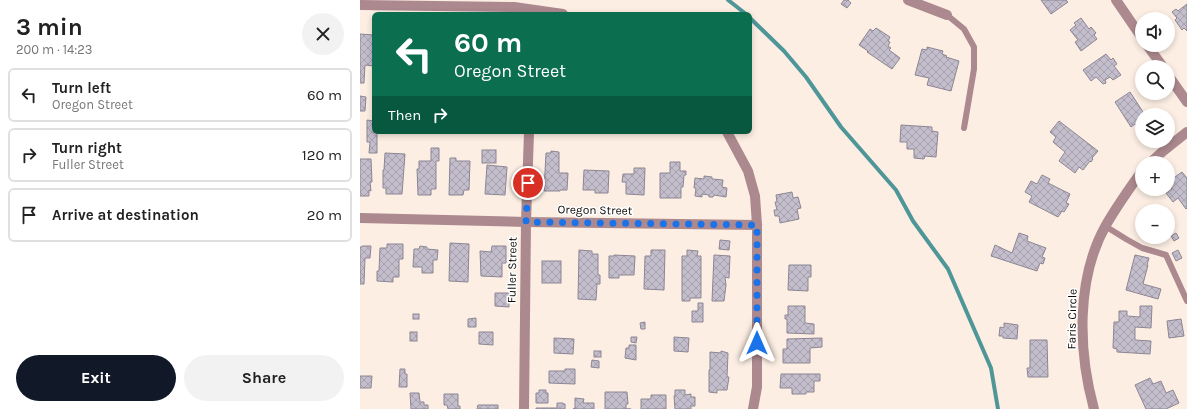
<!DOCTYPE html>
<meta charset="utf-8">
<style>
:root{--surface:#fff;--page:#f2f2f2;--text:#222;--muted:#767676;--line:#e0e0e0;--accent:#111827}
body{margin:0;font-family:Karla,sans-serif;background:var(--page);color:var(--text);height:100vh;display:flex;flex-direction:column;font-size:15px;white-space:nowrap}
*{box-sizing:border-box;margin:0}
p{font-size:13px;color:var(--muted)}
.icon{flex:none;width:22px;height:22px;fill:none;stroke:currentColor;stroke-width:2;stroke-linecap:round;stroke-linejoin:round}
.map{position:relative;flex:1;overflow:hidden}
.drawer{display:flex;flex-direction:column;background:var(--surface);width:360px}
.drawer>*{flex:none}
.hud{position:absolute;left:12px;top:12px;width:380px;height:122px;border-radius:6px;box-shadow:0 2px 6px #0003;background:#0b6e4f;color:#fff;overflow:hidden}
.fabs{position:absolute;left:775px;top:12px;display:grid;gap:8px}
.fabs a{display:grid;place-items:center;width:40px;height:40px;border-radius:50%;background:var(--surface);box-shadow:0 2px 6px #0003;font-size:20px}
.pin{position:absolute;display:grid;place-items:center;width:34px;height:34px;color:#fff;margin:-17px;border:2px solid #fff;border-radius:50%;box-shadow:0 1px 4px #0007}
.me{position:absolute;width:44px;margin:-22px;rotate:0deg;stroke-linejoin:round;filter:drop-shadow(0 0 3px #0008)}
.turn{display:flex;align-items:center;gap:14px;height:84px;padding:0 16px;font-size:18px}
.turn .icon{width:52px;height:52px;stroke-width:2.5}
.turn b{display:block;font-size:28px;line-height:34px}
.then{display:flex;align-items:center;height:38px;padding:0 16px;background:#0003;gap:8px;font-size:15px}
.round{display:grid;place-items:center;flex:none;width:42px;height:42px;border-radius:21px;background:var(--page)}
.head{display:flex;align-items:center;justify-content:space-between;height:68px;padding:0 16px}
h1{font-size:24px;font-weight:700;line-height:30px}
.cta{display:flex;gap:8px;margin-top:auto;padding:8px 16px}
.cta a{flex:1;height:46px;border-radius:24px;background:var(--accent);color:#fff;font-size:16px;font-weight:700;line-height:46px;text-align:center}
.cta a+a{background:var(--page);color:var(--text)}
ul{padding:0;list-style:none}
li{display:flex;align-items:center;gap:12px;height:54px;margin:0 8px 6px;padding:0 8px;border:2px solid var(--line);border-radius:6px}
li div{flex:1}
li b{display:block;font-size:15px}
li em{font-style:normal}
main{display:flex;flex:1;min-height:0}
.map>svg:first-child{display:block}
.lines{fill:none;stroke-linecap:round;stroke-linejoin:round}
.stream{stroke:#4f9699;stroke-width:4}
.building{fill:url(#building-cross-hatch);stroke:#8c8694}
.lane{stroke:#ac898e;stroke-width:6}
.street{stroke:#ac898e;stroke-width:10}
.route{stroke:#1a73e8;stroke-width:7;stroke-dasharray:0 12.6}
.labels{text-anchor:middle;stroke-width:3;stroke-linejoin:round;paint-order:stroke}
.street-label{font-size:12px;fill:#0f0b08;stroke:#fff}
</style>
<main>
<section class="drawer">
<div class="head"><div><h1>3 min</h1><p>200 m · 14:23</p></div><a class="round"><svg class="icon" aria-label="close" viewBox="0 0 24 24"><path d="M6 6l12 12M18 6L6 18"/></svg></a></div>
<ul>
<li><svg class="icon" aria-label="left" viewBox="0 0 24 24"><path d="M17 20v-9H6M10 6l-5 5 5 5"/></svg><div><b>Turn left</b><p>Oregon Street</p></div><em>60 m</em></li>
<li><svg class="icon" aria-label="right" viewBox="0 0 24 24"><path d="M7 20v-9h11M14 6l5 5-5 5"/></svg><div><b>Turn right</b><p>Fuller Street</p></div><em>120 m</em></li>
<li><svg class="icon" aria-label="arrive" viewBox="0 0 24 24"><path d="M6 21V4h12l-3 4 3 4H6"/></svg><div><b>Arrive at destination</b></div><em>20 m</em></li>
</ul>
<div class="cta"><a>Exit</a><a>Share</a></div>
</section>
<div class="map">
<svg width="827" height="409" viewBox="0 0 827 409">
<defs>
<pattern id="building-cross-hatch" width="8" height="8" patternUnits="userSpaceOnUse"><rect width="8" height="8" fill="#c3bdcc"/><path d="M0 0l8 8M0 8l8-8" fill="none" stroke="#a6a1ae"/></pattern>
</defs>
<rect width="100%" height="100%" fill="#fceee3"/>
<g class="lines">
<g class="stream">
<polyline points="368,0 386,14"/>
<polyline points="390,18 424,51 446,77 481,127 536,190 553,221 588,269 631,368 638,409"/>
</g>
</g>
<g class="building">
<polygon points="484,0 488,0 491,3 487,8 481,4"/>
<polygon points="681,0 706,0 708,2 691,14"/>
<polygon points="827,4 827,31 824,28 822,30 815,20 817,18 812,12 816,9 818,11"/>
<polygon points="721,18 729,29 731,27 736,33 734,35 737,39 721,51 715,42 718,40 710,30 716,25 714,23"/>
<polygon points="516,28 530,37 528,41 530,42 528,46 531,48 529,50 540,58 532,69 507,52 508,51 499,45 510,29 513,31"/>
<polygon points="0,34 14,35 14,66 5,65 4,83 0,83"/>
<polygon points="567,47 583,51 582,54 587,56 586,57 599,61 591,91 567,85 569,78 555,75 562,49 567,50"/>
<polygon points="746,54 751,60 753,58 757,64 754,66 761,75 753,80 750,77 745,80 746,83 743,84 736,77 731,81 723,70"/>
<polygon points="770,92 785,115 782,115 782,127 780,129 778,129 775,124 771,127 755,102"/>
<polygon points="0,96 6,97 5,111 0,111"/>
<polygon points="7,120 14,121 14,132 17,132 17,153 9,153 10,142 7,142"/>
<polygon points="699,121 738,151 732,158 733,159 731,162 730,161 723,170 719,167 715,173 699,161 705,152 693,142 696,137 690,132"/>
<polygon points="541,125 572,127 572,131 578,132 576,157 565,156 564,159 554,158 554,149 547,149 547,142 540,142"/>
<polygon points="71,148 79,148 79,161 76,161 76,189 71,189 71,195 58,195 57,169 59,169 59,161 71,161"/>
<rect x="122" y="150" width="14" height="13"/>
<polygon points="191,151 199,152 199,173 208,173 207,190 200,190 200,191 184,191 186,153 191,153"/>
<polygon points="25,153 45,154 42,194 26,194 26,188 23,188 23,170 24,170"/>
<polygon points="90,158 96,158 96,161 110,161 109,190 104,190 103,195 89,195"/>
<polygon points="0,159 11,159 12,182 10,182 11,191 9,190 9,196 0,196"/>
<polygon points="310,162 320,162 320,171 326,171 326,175 324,175 323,187 321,187 321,198 300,198 300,173 310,173"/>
<polygon points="127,165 147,167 145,195 125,194"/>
<polygon points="274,168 285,168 284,195 266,194 266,182 262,182 263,174 274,174"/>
<polygon points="224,170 249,171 248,193 235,193 235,190 223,190"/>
<polygon points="822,172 827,178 827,208 826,209 818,198 813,202 806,193 812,189 808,182"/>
<polygon points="682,175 690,179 688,183 710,194 706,203 709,204 704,212 702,211 698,217 669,202 672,196 665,192 671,181 677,184"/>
<polygon points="344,176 352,177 352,179 363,180 362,187 367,188 366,197 354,195 353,197 349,197 349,195 342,194 342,197 335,196 336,188 334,188 335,178 344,179"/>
<polygon points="432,192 433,198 438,197 441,208 437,209 439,219 420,223 419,216 415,216 414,210 417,210 415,202 417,202 416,195"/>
<polygon points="659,233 668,236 667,241 686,248 682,257 685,258 683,264 680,263 677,271 631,256 635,245 652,253"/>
<polygon points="816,233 819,238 814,241 811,236"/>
<polygon points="360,240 370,241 369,250 359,249"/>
<polygon points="90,243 109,244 108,282 89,281"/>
<polygon points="27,244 43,244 43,259 39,259 39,277 33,277 33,282 17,281 17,271 19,271 20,248 27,248"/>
<polygon points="2,246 11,246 10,258 5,258 4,284 0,284 0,247 2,247"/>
<polygon points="60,246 67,247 67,249 78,250 77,260 73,260 73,273 62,273 62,267 53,267 54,249 59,249"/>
<polygon points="132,246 146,246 146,263 142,263 142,277 121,276 120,251 131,252"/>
<polygon points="219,250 232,251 232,254 238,254 238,275 240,275 240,284 237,284 236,300 218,299"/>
<polygon points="291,250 305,250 304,290 284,289 285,256 291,256"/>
<polygon points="327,250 338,251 337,256 341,256 341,298 330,298 330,301 322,301 322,256 327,256"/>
<polygon points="818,250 822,258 816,261 812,253"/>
<polygon points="254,255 275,256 274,275 259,275 259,278 249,278 249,256 254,256"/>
<polygon points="354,255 370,256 369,278 365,277 366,285 364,301 352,301"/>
<polygon points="775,255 789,258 787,265 788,265 783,284 801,289 798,299 766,290"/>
<rect x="182" y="261" width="19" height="22"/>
<polygon points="429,265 451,265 451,277 448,277 448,291 428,290"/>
<polygon points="135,293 149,293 149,307 135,306"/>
<polygon points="338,303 343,303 343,322 332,322 332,311 338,311"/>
<polygon points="428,306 445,306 445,323 454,324 454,334 427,333 427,319 425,319 425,315 428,315"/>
<polygon points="780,306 792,306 791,328 775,327 775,340 791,341 790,354 757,352 757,349 753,348 754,322 759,322 759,311 767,311 767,316 780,317"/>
<rect x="53" y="314" width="6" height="5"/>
<polygon points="116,318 116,327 108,327 108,319"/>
<polygon points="821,319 824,336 809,338 807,321"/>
<polygon points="285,322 285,329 281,329 280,323"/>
<polygon points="644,323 658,325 657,339 643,338 643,336 639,336 640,327 644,328"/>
<rect x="50" y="332" width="7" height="9"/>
<polygon points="119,332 133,332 133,345 119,344"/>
<polygon points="271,337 277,337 276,343 271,342"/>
<polygon points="314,337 329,338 328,352 314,351"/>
<polygon points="194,338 214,339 213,354 194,353"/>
<polygon points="462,338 462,347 450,348 450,363 423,363 423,349 427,349 427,339"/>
<polygon points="670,340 687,340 688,377 668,377 667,368 670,368"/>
<polygon points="269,345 276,345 276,360 265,358 266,348 269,348"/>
<rect x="234" y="351" width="7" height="6"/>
<polygon points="361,351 368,353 367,377 369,377 367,390 357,390 357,393 349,392 349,370 350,370 350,352 361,353"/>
<polygon points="232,360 239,361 239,368 231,367"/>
<polygon points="40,369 45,369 45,374 47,374 47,387 39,387"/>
<polygon points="205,369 215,369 215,384 189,383 189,371 205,371"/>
<polygon points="421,374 460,374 460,381 454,381 454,392 446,392 446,394 432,394 432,388 420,388"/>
<polygon points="0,376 12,376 11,388 0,388"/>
<polygon points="790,378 793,384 801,381 806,393 813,390 819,403 806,409 786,409 775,385"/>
<polygon points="179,390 186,390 186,393 188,393 188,403 176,403 176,393 179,393"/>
<polygon points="315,390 325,390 325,395 331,394 331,397 335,397 335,406 331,406 331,409 315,409 314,396 315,395"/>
<polygon points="245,392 267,392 268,404 266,404 266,409 271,409 245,409"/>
<polygon points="50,393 59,393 60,402 64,402 64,405 68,405 68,409 51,409"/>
<polygon points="84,394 98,394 98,406 100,406 100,409 88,409 87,405 84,405"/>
<polygon points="291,395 306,395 306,409 281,409 281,399 291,399"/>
<polygon points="215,398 224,399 223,403 234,403 234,409 213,409 215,408"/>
<polygon points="197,403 203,403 203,404 205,404 205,409 176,409 176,408 197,408"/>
<polygon points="118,405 138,405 138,409 117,409"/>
</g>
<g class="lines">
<g class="lane">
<polyline points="587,15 604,29 614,47 614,69 604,128"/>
<polyline points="745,226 766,239 782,248 806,255 827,301"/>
</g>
<g class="street">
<polyline points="548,0 587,15"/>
<polyline points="756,0 782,38"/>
<polyline points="0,5 154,7 203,14"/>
<polyline points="787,45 803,67"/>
<polyline points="808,75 827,102"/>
<polyline points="367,132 388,171 395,196 397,225 397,387 393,409"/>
<polyline points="790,163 802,152 827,132"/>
<polyline points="0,218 166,222 397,225"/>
<polyline points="164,409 166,222 169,132"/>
<path d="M734,409C718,351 716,278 746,225C757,206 769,189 782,171"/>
</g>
</g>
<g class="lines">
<polyline class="route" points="168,183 166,222 397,225 397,343"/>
</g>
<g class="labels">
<g class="street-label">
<text transform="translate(235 210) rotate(1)" y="4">Oregon Street</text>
<text transform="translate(152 270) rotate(-89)" y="4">Fuller Street</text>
<text transform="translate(712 319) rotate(-89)" y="4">Faris Circle</text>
</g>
</g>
</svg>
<div class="fabs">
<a><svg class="icon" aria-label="sound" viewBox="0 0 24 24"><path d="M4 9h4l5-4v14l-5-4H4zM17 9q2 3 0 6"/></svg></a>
<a><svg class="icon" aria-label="search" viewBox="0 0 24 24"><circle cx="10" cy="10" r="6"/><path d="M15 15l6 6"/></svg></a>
<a><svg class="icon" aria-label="layers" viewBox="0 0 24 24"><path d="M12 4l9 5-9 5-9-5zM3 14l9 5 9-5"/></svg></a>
<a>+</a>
<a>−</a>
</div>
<div class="pin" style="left:168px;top:183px;background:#d93025"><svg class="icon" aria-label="arrive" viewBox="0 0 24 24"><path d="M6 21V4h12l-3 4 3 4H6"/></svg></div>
<svg class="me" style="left:397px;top:343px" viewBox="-20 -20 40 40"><path d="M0-17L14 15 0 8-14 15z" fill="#1a73e8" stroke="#fff" stroke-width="4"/></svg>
<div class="hud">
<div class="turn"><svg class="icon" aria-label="left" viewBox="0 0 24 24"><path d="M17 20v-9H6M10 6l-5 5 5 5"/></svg><div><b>60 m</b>Oregon Street</div></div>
<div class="then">Then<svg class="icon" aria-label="right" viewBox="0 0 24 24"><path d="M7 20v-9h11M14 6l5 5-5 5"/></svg></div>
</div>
</div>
</main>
